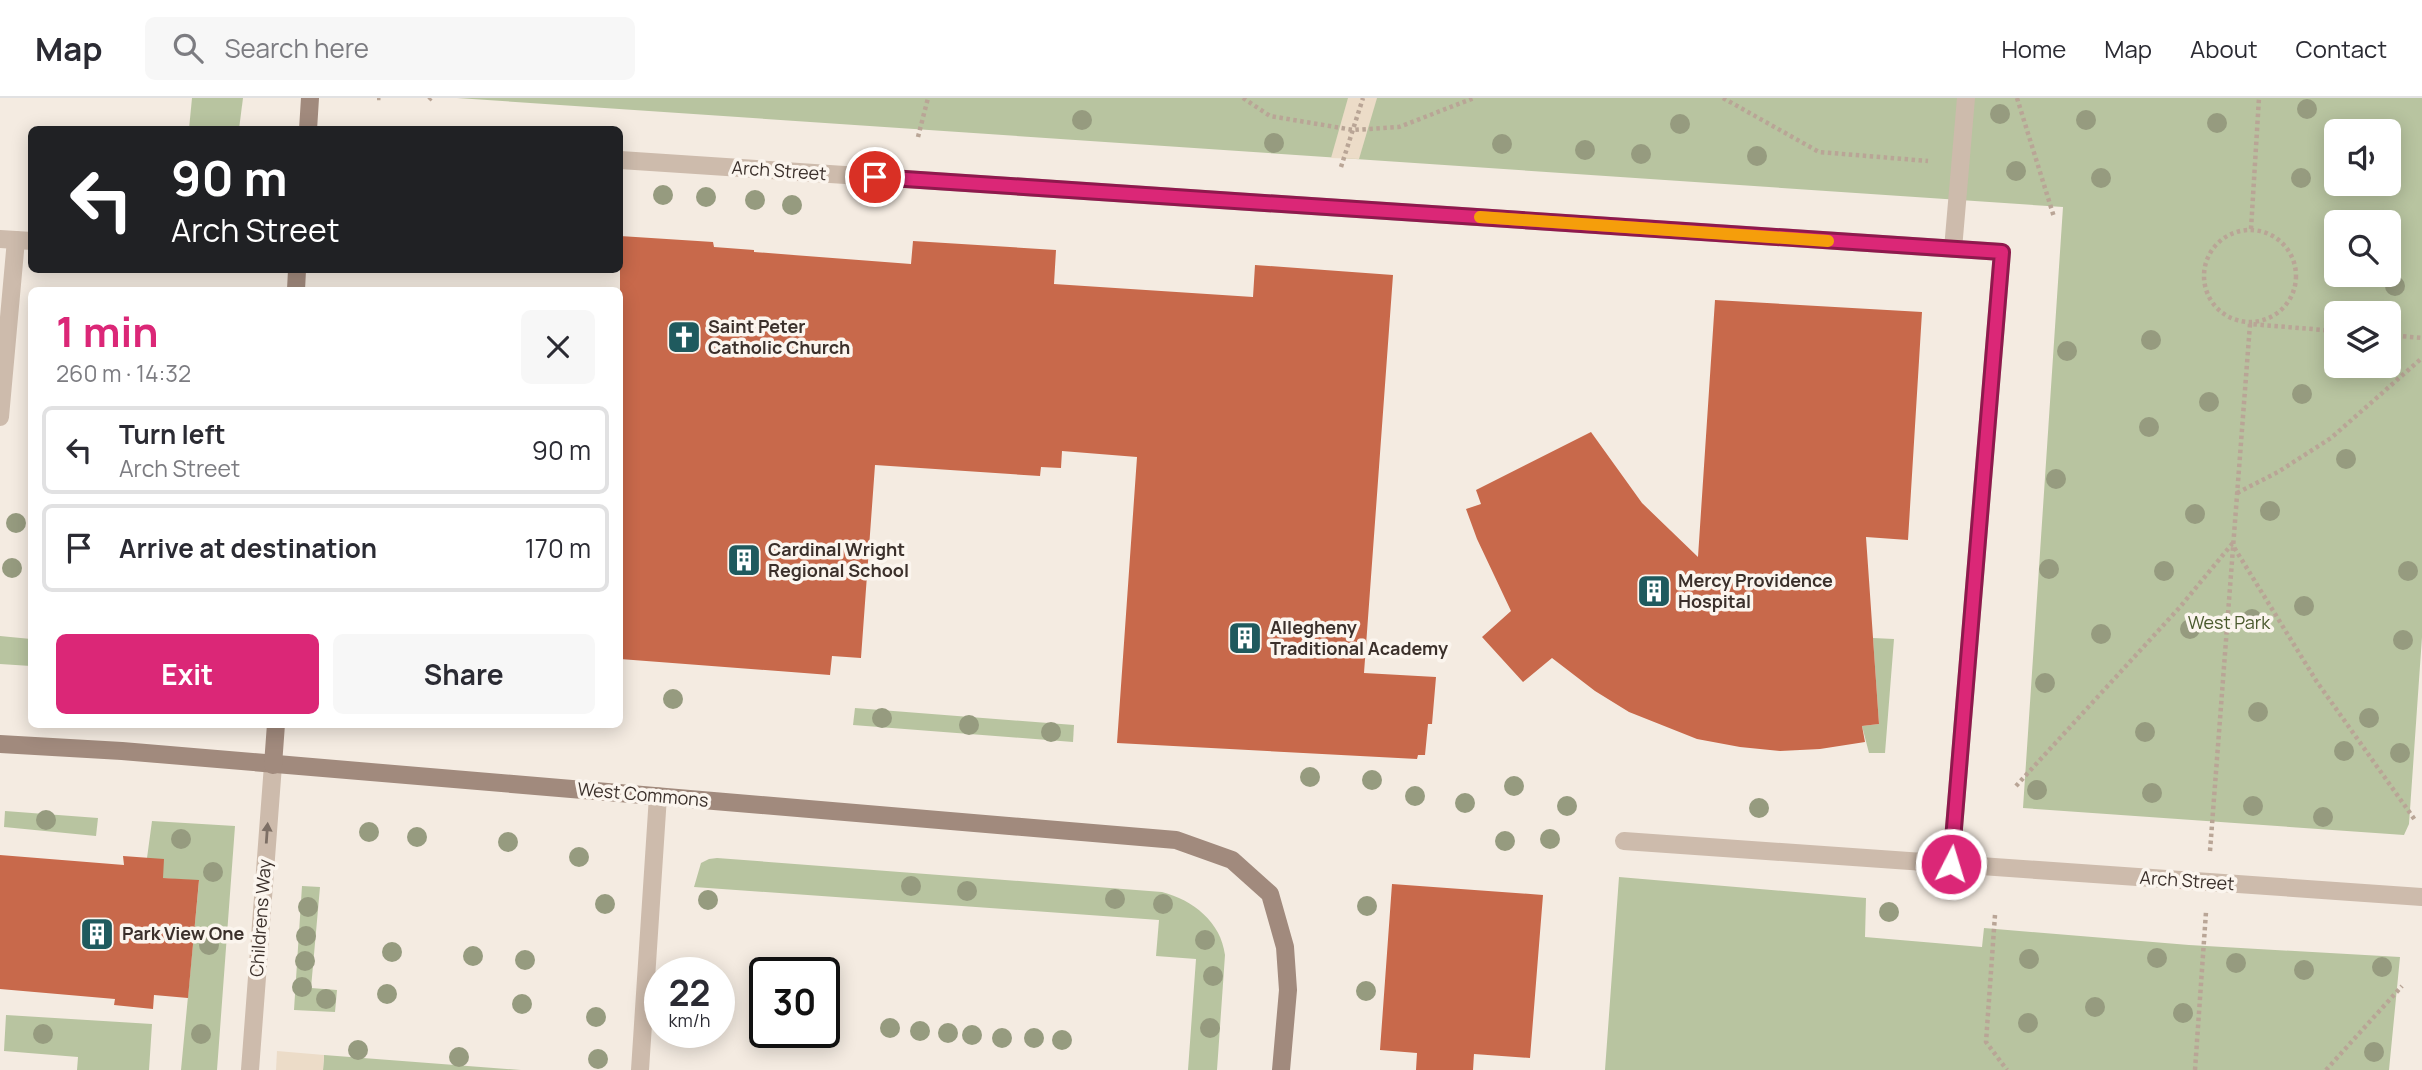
<!DOCTYPE html>
<meta charset="utf-8">
<style>
:root{--surface:#fff;--page:#f7f7f7;--text:#2b2b33;--muted:#7c7c81;--line:#e1e1e2;--accent:#db2777}
body{margin:0;font-family:Manrope,sans-serif;background:var(--page);color:var(--text);height:100vh;display:flex;flex-direction:column;font-size:26px;white-space:nowrap}
*{box-sizing:border-box;margin:0}
p{font-size:23px;color:var(--muted)}
.icon{flex:none;width:38px;height:38px;fill:none;stroke:currentColor;stroke-width:2;stroke-linecap:round;stroke-linejoin:round}
.map{position:relative;flex:1;overflow:hidden}
.sheet{position:absolute;left:28px;top:189px;width:595px;height:441px;display:flex;flex-direction:column;background:var(--surface);border-radius:10px;box-shadow:0 4px 18px #0003}
.sheet>*{flex:none}
.top-card{position:absolute;left:28px;top:28px;width:595px;height:147px;border-radius:10px;box-shadow:0 4px 18px #0003;background:#202124;color:#fff;overflow:hidden}
.controls{position:absolute;left:2324px;top:21px;display:grid;gap:14px}
.controls a{display:grid;place-items:center;width:77px;height:77px;border-radius:10px;background:var(--surface);box-shadow:0 4px 18px #0003;font-size:35px}
.speed{position:absolute;left:644px;top:859px;display:flex;gap:14px;font-size:35px;font-weight:700;text-align:center}
.speed>*{display:grid;place-content:center;width:91px;height:91px;border-radius:50%;background:var(--surface);box-shadow:0 4px 18px #0003;line-height:1}
.speed small{font-size:18px;font-weight:400}
.speed .limit{border:4px solid #111;border-radius:10px;background:#fff;color:#111}
.pin{position:absolute;display:grid;place-items:center;width:60px;height:60px;color:#fff;margin:-30px;border:4px solid #fff;border-radius:50%;box-shadow:0 2px 7px #0007}
.me{position:absolute;width:77px;margin:-38px;rotate:5deg;stroke-linejoin:round;filter:drop-shadow(0 0 5px #0008)}
.turn{display:flex;align-items:center;gap:24px;height:147px;padding:0 28px;font-size:32px}
.turn .icon{width:91px;height:91px;stroke-width:2.5}
.turn b{display:block;font-size:49px;line-height:60px}
.round{display:grid;place-items:center;flex:none;width:74px;height:74px;border-radius:10px;background:var(--page)}
.overview{display:flex;align-items:center;justify-content:space-between;height:119px;padding:0 28px}
h1{font-size:42px;font-weight:700;line-height:52px;color:var(--accent)}
.primary-button{display:flex;gap:14px;margin-top:auto;padding:14px 28px}
.primary-button a{flex:1;height:80px;border-radius:10px;background:var(--accent);color:#fff;font-size:28px;font-weight:700;line-height:80px;text-align:center}
.primary-button a+a{background:var(--page);color:var(--text)}
ul{padding:0;list-style:none}
li{display:flex;align-items:center;gap:21px;height:88px;margin:0 14px 10px;padding:0 14px;border:4px solid var(--line);border-radius:10px}
li div{flex:1}
li b{display:block;font-size:26px}
li em{font-style:normal}
header{display:flex;align-items:center;gap:42px;box-sizing:border-box;height:98px;padding:0 35px;background:var(--surface);border-bottom:2px solid var(--line)}
header strong{font-size:33px}
nav{display:flex;gap:38px;margin-inline-start:auto;font-size:24px}
.search{width:490px;height:63px;background:var(--page);display:flex;align-items:center;gap:18px;box-sizing:border-box;padding:0 24px;border-radius:10px;color:var(--muted);font-size:26px}
.map>svg:first-child{display:block}
.green{fill:#b8c4a0;fill-rule:evenodd}
.plaza{fill:#ecdcc8}
.building{fill:#c8694b}
.lines{fill:none;stroke-linecap:round;stroke-linejoin:round}
.path{stroke:#b9a596;stroke-width:4.5;stroke-dasharray:3.5 3.5;stroke-linecap:butt}
.service{stroke:#cdbbac;stroke-width:18}
.minor{stroke:#cdbbac;stroke-width:18}
.secondary{stroke:#a18a7d;stroke-width:18}
.tree{fill:#969b7f}
.oneway{fill:#7d6f65}
.route-casing{stroke:#8e194d;stroke-width:18}
.route{stroke:#db2777;stroke-width:12}
.slow{stroke:#f59e0b;stroke-width:12}
.labels{text-anchor:middle;stroke-width:7;stroke-linejoin:round;paint-order:stroke}
.street-label{font-size:18px;fill:#3b302b;stroke:#fbf5ee}
.poi-label{font-size:18px;font-weight:bold;fill:#3b302b;stroke:#fbf5ee;text-anchor:start}
.park-label{font-size:18px;fill:#4a5a2e;stroke:#fbf5ee}
</style>
<header>
<strong>Map</strong>
<div class="search"><svg class="icon" aria-label="search" viewBox="0 0 24 24"><circle cx="10" cy="10" r="6"/><path d="M15 15l6 6"/></svg>Search here</div>
<nav><a>Home</a><a>Map</a><a>About</a><a>Contact</a></nav>
</header>
<div class="map">
<svg width="2422" height="972" viewBox="0 0 2422 972">
<rect width="100%" height="100%" fill="#f4ebe1"/>
<g class="green">
<polygon points="192,0 243,0 239,31 189,31"/>
<path d="M457,0H2422V539L2409,726L2404,737L2023,710L2063,109ZM2336,33H2389V86H2336ZM2336,124H2389V177H2336ZM2336,215H2389V268H2336Z"/>
<polygon points="0,538 31,541 31,568 0,566"/>
<polygon points="1873,540 1894,541 1885,655 1869,655 1862,628 1879,626"/>
<polygon points="855,610 1074,627 1073,644 853,627"/>
<polygon points="5,713 98,720 96,738 4,729"/>
<polygon points="152,723 235,728 217,972 181,972 199,783 163,780 147,760"/>
<path d="M717,760L1162,794C1193,802 1221,824 1225,857L1217,972H1188L1196,861L1156,858L1159,822L694,789L701,765L709,761Z"/>
<polygon points="1619,779 1866,800 1865,839 1982,849 1984,830 2189,847 2400,859 2389,972 1605,972"/>
<polygon points="302,788 320,789 311,890 337,892 335,914 294,912"/>
<polygon points="6,917 152,926 149,972 77,972 78,959 4,953"/>
<polygon points="324,957 521,972 323,972"/>
</g>
<g class="plaza">
<polygon points="1348,0 1377,0 1359,61 1331,60"/>
<polygon points="277,953 324,957 323,972 276,972"/>
</g>
<g class="building">
<polygon points="620,138 713,144 714,149 754,152 754,154 911,166 913,143 1056,152 1054,186 1253,199 1255,167 1393,177 1364,575 1436,579 1432,626 1428,626 1425,657 1418,657 1417,661 1117,645 1137,359 1062,353 1061,370 1041,369 1040,378 875,367 861,560 832,558 830,577 620,561"/>
<polygon points="1715,202 1922,214 1908,442 1866,439 1879,626 1862,628 1865,644 1820,651 1780,653 1740,649 1697,641 1629,614 1595,593 1552,560 1523,584 1482,539 1511,513 1477,441 1466,411 1481,406 1476,392 1591,334 1642,405 1698,459"/>
<polygon points="0,757 124,767 123,758 164,761 163,780 199,782 188,900 154,897 153,911 114,907 115,901 0,891"/>
<polygon points="1392,786 1543,797 1530,960 1474,956 1473,972 1416,972 1417,955 1380,952"/>
</g>
<g class="lines">
<g class="path">
<polyline points="377,0 382,0"/>
<polyline points="1243,0 1270,18 1353,32 1399,29 1474,0"/>
<polyline points="1723,0 1819,54 1928,63"/>
<polyline points="2017,0 2054,119"/>
<polyline points="429,2 431,0"/>
<polyline points="918,39 928,0"/>
<polyline points="1341,69 1363,0"/>
<polyline points="2251,131 2259,0"/>
<circle cx="2250" cy="178" r="46"/>
<polyline points="2389,237 2422,240"/>
<polyline points="2237,395 2278,374 2331,340 2422,260"/>
<polyline points="2016,688 2180,509 2232,446 2317,584 2415,722"/>
<polyline points="2210,753 2250,226 2336,233"/>
<polyline points="1995,817 1986,944 2007,972"/>
<polyline points="2195,972 2206,814"/>
<polyline points="2326,972 2402,888"/>
</g>
<polyline class="service" points="1953,151 1966,0"/>
<g class="minor">
<polyline points="620,62 2002,154 1951,766"/>
<polyline points="0,141 32,143"/>
<polyline points="0,319 16,142"/>
<polyline points="1624,743 2422,799"/>
<polyline points="250,972 273,667"/>
<polyline points="640,972 658,698"/>
</g>
<g class="secondary">
<polyline points="308,32 310,0"/>
<polyline points="296,192 297,172"/>
<polyline points="0,646 122,653 1176,742 1232,762 1270,796 1285,849 1288,892 1281,972"/>
<polyline points="273,667 276,626"/>
</g>
</g>
<g class="tree">
<circle cx="2307" cy="11" r="10"/>
<circle cx="2000" cy="16" r="10"/>
<circle cx="1082" cy="22" r="10"/>
<circle cx="2086" cy="22" r="10"/>
<circle cx="2217" cy="25" r="10"/>
<circle cx="1680" cy="26" r="10"/>
<circle cx="1274" cy="45" r="10"/>
<circle cx="1502" cy="46" r="10"/>
<circle cx="1585" cy="52" r="10"/>
<circle cx="1641" cy="56" r="10"/>
<circle cx="1757" cy="58" r="10"/>
<circle cx="2016" cy="73" r="10"/>
<circle cx="2101" cy="80" r="10"/>
<circle cx="2301" cy="80" r="10"/>
<circle cx="663" cy="97" r="10"/>
<circle cx="706" cy="99" r="10"/>
<circle cx="755" cy="102" r="10"/>
<circle cx="792" cy="107" r="10"/>
<circle cx="2395" cy="188" r="10"/>
<circle cx="2151" cy="242" r="10"/>
<circle cx="2067" cy="253" r="10"/>
<circle cx="2302" cy="296" r="10"/>
<circle cx="2209" cy="304" r="10"/>
<circle cx="2149" cy="329" r="10"/>
<circle cx="2346" cy="361" r="10"/>
<circle cx="2056" cy="381" r="10"/>
<circle cx="2270" cy="413" r="10"/>
<circle cx="2195" cy="416" r="10"/>
<circle cx="16" cy="425" r="10"/>
<circle cx="12" cy="470" r="10"/>
<circle cx="2049" cy="471" r="10"/>
<circle cx="2164" cy="473" r="10"/>
<circle cx="2408" cy="473" r="10"/>
<circle cx="2304" cy="508" r="10"/>
<circle cx="2252" cy="521" r="10"/>
<circle cx="2190" cy="531" r="10"/>
<circle cx="2101" cy="536" r="10"/>
<circle cx="2403" cy="542" r="10"/>
<circle cx="2045" cy="585" r="10"/>
<circle cx="673" cy="601" r="10"/>
<circle cx="2258" cy="614" r="10"/>
<circle cx="882" cy="620" r="10"/>
<circle cx="2369" cy="620" r="10"/>
<circle cx="969" cy="627" r="10"/>
<circle cx="1051" cy="634" r="10"/>
<circle cx="2145" cy="634" r="10"/>
<circle cx="2344" cy="653" r="10"/>
<circle cx="2400" cy="655" r="10"/>
<circle cx="1310" cy="679" r="10"/>
<circle cx="1372" cy="682" r="10"/>
<circle cx="1514" cy="688" r="10"/>
<circle cx="2037" cy="692" r="10"/>
<circle cx="2152" cy="695" r="10"/>
<circle cx="1415" cy="698" r="10"/>
<circle cx="1465" cy="705" r="10"/>
<circle cx="1567" cy="708" r="10"/>
<circle cx="2253" cy="708" r="10"/>
<circle cx="1759" cy="710" r="10"/>
<circle cx="2323" cy="719" r="10"/>
<circle cx="46" cy="722" r="10"/>
<circle cx="369" cy="734" r="10"/>
<circle cx="417" cy="739" r="10"/>
<circle cx="181" cy="741" r="10"/>
<circle cx="1550" cy="741" r="10"/>
<circle cx="1505" cy="743" r="10"/>
<circle cx="508" cy="744" r="10"/>
<circle cx="579" cy="759" r="10"/>
<circle cx="213" cy="774" r="10"/>
<circle cx="911" cy="788" r="10"/>
<circle cx="967" cy="793" r="10"/>
<circle cx="1115" cy="801" r="10"/>
<circle cx="708" cy="802" r="10"/>
<circle cx="605" cy="806" r="10"/>
<circle cx="1163" cy="806" r="10"/>
<circle cx="1367" cy="808" r="10"/>
<circle cx="308" cy="809" r="10"/>
<circle cx="1889" cy="814" r="10"/>
<circle cx="306" cy="838" r="10"/>
<circle cx="1205" cy="842" r="10"/>
<circle cx="209" cy="847" r="10"/>
<circle cx="392" cy="854" r="10"/>
<circle cx="473" cy="858" r="10"/>
<circle cx="2157" cy="860" r="10"/>
<circle cx="2029" cy="861" r="10"/>
<circle cx="525" cy="862" r="10"/>
<circle cx="305" cy="863" r="10"/>
<circle cx="2236" cy="865" r="10"/>
<circle cx="2382" cy="869" r="10"/>
<circle cx="2304" cy="872" r="10"/>
<circle cx="1213" cy="878" r="10"/>
<circle cx="302" cy="889" r="10"/>
<circle cx="1366" cy="893" r="10"/>
<circle cx="387" cy="896" r="10"/>
<circle cx="326" cy="901" r="10"/>
<circle cx="522" cy="906" r="10"/>
<circle cx="2095" cy="909" r="10"/>
<circle cx="2183" cy="915" r="10"/>
<circle cx="596" cy="919" r="10"/>
<circle cx="2028" cy="925" r="10"/>
<circle cx="890" cy="930" r="10"/>
<circle cx="1210" cy="930" r="10"/>
<circle cx="920" cy="933" r="10"/>
<circle cx="948" cy="935" r="10"/>
<circle cx="43" cy="936" r="10"/>
<circle cx="201" cy="936" r="10"/>
<circle cx="972" cy="937" r="10"/>
<circle cx="1002" cy="940" r="10"/>
<circle cx="1034" cy="940" r="10"/>
<circle cx="1062" cy="942" r="10"/>
<circle cx="358" cy="952" r="10"/>
<circle cx="2374" cy="954" r="10"/>
<circle cx="459" cy="959" r="10"/>
<circle cx="598" cy="961" r="10"/>
</g>
<defs><path id="oneway-solid" d="M-6-.8H1V-3.2L6.5 0L1 3.2V.8H-6Z" transform="scale(1.75)"/></defs>
<use class="oneway" href="#oneway-solid" transform="translate(267 735) rotate(-86)"/>
<g class="lines">
<g class="route-casing">
<polyline id="route" points="875,79 2002,154 1951,766"/>
</g>
<use href="#route" class="route"/>
<polyline class="slow" points="1480,119 1828,143"/>
</g>
<defs>
<g id="church-square" transform="scale(1.75)"><rect x="-9" y="-9" width="18" height="18" rx="4" fill="#1f5a5e" stroke="#fbf5ee"/><path d="M-1.2-6h2.4v3.5h3.3v2.4h-3.3V6h-2.4V-.1h-3.3v-2.4h3.3Z" fill="#fff"/></g>
<g id="building-square" transform="scale(1.75)"><rect x="-9" y="-9" width="18" height="18" rx="4" fill="#1f5a5e" stroke="#fbf5ee"/><path d="M-4-6H4V6H1V3H-1V6H-4ZM-2.5-4.3h1.7v1.8h-1.7ZM.8-4.3h1.7v1.8H.8ZM-2.5-1h1.7V.8h-1.7ZM.8-1h1.7V.8H.8Z" fill="#fff"/></g>
</defs>
<g fill-rule="evenodd">
<use href="#church-square" x="684" y="239"/>
<use href="#building-square" x="744" y="462"/>
<use href="#building-square" x="1654" y="493"/>
<use href="#building-square" x="1245" y="540"/>
<use href="#building-square" x="97" y="836"/>
</g>
<g class="labels">
<g class="street-label">
<text transform="translate(779 73) rotate(4)" y="6">Arch Street</text>
<text transform="translate(643 697) rotate(5)" y="6">West Commons</text>
<text transform="translate(2187 783) rotate(4)" y="6">Arch Street</text>
<text transform="translate(261 820) rotate(-86)" y="6">Childrens Way</text>
</g>
<g class="poi-label">
<text x="708" y="235">Saint Peter<tspan x="708" dy="21">Catholic Church</tspan></text>
<text x="768" y="458">Cardinal Wright<tspan x="768" dy="21">Regional School</tspan></text>
<text x="1678" y="489">Mercy Providence<tspan x="1678" dy="21">Hospital</tspan></text>
<text x="1270" y="536">Allegheny<tspan x="1270" dy="21">Traditional Academy</tspan></text>
<text x="122" y="842">Park View One</text>
</g>
<g class="park-label">
<text x="2229" y="531">West Park</text>
</g>
</g>
</svg>
<div class="controls">
<a><svg class="icon" aria-label="sound" viewBox="0 0 24 24"><path d="M4 9h4l5-4v14l-5-4H4zM17 9q2 3 0 6"/></svg></a>
<a><svg class="icon" aria-label="search" viewBox="0 0 24 24"><circle cx="10" cy="10" r="6"/><path d="M15 15l6 6"/></svg></a>
<a><svg class="icon" aria-label="layers" viewBox="0 0 24 24"><path d="M12 4l9 5-9 5-9-5zM3 14l9 5 9-5"/></svg></a>
</div>
<div class="speed"><div>22<small>km/h</small></div><div class="limit">30</div></div>
<div class="pin" style="left:875px;top:79px;background:#d93025"><svg class="icon" aria-label="arrive" viewBox="0 0 24 24"><path d="M6 21V4h12l-3 4 3 4H6"/></svg></div>
<svg class="me" style="left:1951px;top:766px" viewBox="-20 -20 40 40"><circle r="17" fill="#db2777" stroke="#fff" stroke-width="3"/><path d="M0-11L8 9 0 5-8 9z" fill="#fff"/></svg>
<div class="top-card">
<div class="turn"><svg class="icon" aria-label="left" viewBox="0 0 24 24"><path d="M17 20v-9H6M10 6l-5 5 5 5"/></svg><div><b>90 m</b>Arch Street</div></div>
</div>
<section class="sheet">
<div class="overview"><div><h1>1 min</h1><p>260 m · 14:32</p></div><a class="round"><svg class="icon" aria-label="close" viewBox="0 0 24 24"><path d="M6 6l12 12M18 6L6 18"/></svg></a></div>
<ul>
<li><svg class="icon" aria-label="left" viewBox="0 0 24 24"><path d="M17 20v-9H6M10 6l-5 5 5 5"/></svg><div><b>Turn left</b><p>Arch Street</p></div><em>90 m</em></li>
<li><svg class="icon" aria-label="arrive" viewBox="0 0 24 24"><path d="M6 21V4h12l-3 4 3 4H6"/></svg><div><b>Arrive at destination</b></div><em>170 m</em></li>
</ul>
<div class="primary-button"><a>Exit</a><a>Share</a></div>
</section>
</div>
